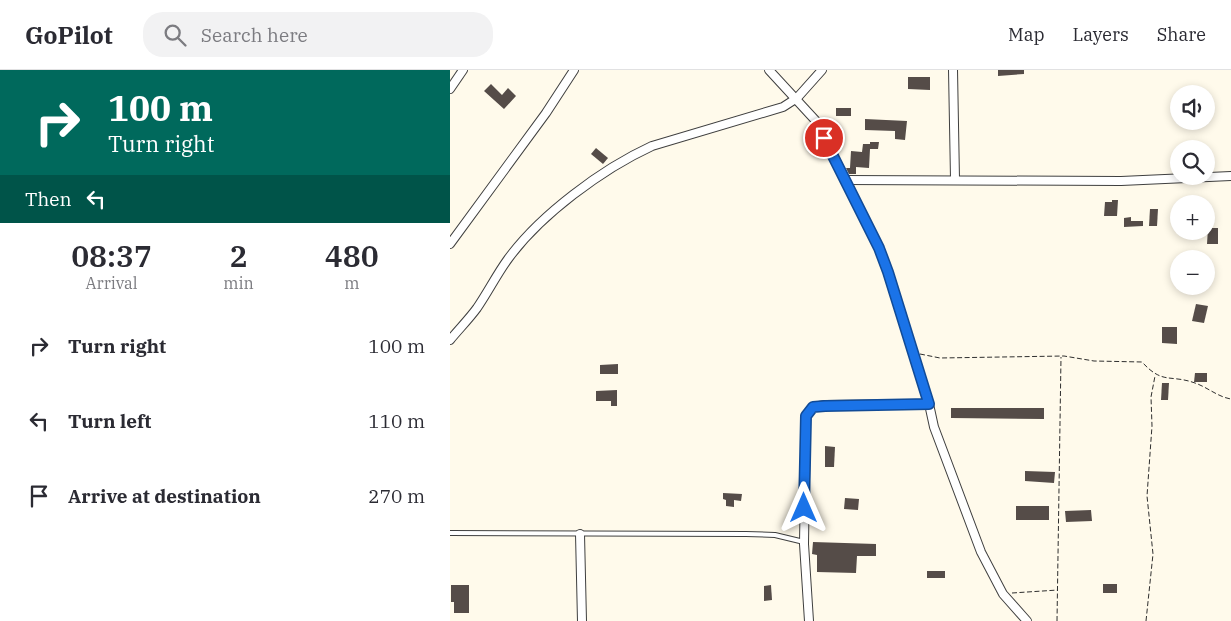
<!DOCTYPE html>
<meta charset="utf-8">
<style>
:root{--surface:#fff;--page:#f2f2f3;--text:#2b2b33;--muted:#7c7c81;--line:#e1e1e2}
body{margin:0;font-family:"IBM Plex Serif",serif;background:var(--page);color:var(--text);height:100vh;display:flex;flex-direction:column;font-size:19px;white-space:nowrap}
*{box-sizing:border-box;margin:0}
p{font-size:16px;color:var(--muted)}
.icon{flex:none;width:28px;height:28px;fill:none;stroke:currentColor;stroke-width:2;stroke-linecap:round;stroke-linejoin:round}
.map{position:relative;flex:1;overflow:hidden}
.drawer{display:flex;flex-direction:column;background:var(--surface);width:450px}
.drawer>*{flex:none}
.top-card{background:#00695c;color:#fff;overflow:hidden}
.fabs{position:absolute;left:720px;top:15px;display:grid;gap:10px}
.fabs a{display:grid;place-items:center;width:45px;height:45px;border-radius:50%;background:var(--surface);box-shadow:0 2px 8px #0003;font-size:25px}
.pin{position:absolute;display:grid;place-items:center;width:42px;height:42px;color:#fff;margin:-21px;border:2px solid #fff;border-radius:50%;box-shadow:0 1px 5px #0007}
.me{position:absolute;width:55px;margin:-28px;rotate:0deg;stroke-linejoin:round;filter:drop-shadow(0 0 4px #0008)}
.turn{display:flex;align-items:center;gap:18px;height:105px;padding:0 25px;font-size:22px}
.turn .icon{width:65px;height:65px;stroke-width:2.5}
.turn b{display:block;font-size:35px;line-height:42px}
.then{display:flex;align-items:center;height:48px;padding:0 25px;background:#0003;gap:10px;font-size:19px}
.eta{display:flex;justify-content:space-evenly;align-items:center;height:85px;text-align:center}
.eta b{font-size:30px;font-weight:600;line-height:35px}
ul{padding:0;list-style:none}
li{display:flex;align-items:center;gap:15px;height:75px;padding:0 25px}
li div{flex:1}
li b{display:block;font-size:19px}
li em{font-style:normal}
header{display:flex;align-items:center;gap:30px;box-sizing:border-box;height:70px;padding:0 25px;background:var(--surface);border-bottom:1px solid var(--line)}
header strong{font-size:24px}
nav{display:flex;gap:28px;margin-inline-start:auto;font-size:18px}
.search{width:350px;height:45px;background:var(--page);display:flex;align-items:center;gap:12px;box-sizing:border-box;padding:0 18px;border-radius:20px;color:var(--muted);font-size:19px}
main{display:flex;flex:1;min-height:0}
.map>svg:first-child{display:block}
.building{fill:#554c48}
.lines{fill:none;stroke-linecap:round;stroke-linejoin:round}
.lane-casing{stroke:#3f3f3f;stroke-width:6}
.street-casing{stroke:#3f3f3f;stroke-width:10}
.path{stroke:#2e2e2e;stroke-width:1;stroke-dasharray:5 2.5;stroke-linecap:butt}
.lane{stroke:#fff;stroke-width:4}
.street{stroke:#fff;stroke-width:8}
.route-casing{stroke:#114b97;stroke-width:12}
.route{stroke:#1a73e8;stroke-width:9}
</style>
<header>
<strong>GoPilot</strong>
<div class="search"><svg class="icon" aria-label="search" viewBox="0 0 24 24"><circle cx="10" cy="10" r="6"/><path d="M15 15l6 6"/></svg>Search here</div>
<nav><a>Map</a><a>Layers</a><a>Share</a></nav>
</header>
<main>
<section class="drawer">
<div class="top-card">
<div class="turn"><svg class="icon" aria-label="right" viewBox="0 0 24 24"><path d="M7 20v-9h11M14 6l5 5-5 5"/></svg><div><b>100 m</b>Turn right</div></div>
<div class="then">Then<svg class="icon" aria-label="left" viewBox="0 0 24 24"><path d="M17 20v-9H6M10 6l-5 5 5 5"/></svg></div>
</div>
<div class="eta">
<div><b>08:37</b><p>Arrival</p></div>
<div><b>2</b><p>min</p></div>
<div><b>480</b><p>m</p></div>
</div>
<ul>
<li><svg class="icon" aria-label="right" viewBox="0 0 24 24"><path d="M7 20v-9h11M14 6l5 5-5 5"/></svg><div><b>Turn right</b></div><em>100 m</em></li>
<li><svg class="icon" aria-label="left" viewBox="0 0 24 24"><path d="M17 20v-9H6M10 6l-5 5 5 5"/></svg><div><b>Turn left</b></div><em>110 m</em></li>
<li><svg class="icon" aria-label="arrive" viewBox="0 0 24 24"><path d="M6 21V4h12l-3 4 3 4H6"/></svg><div><b>Arrive at destination</b></div><em>270 m</em></li>
</ul>
</section>
<div class="map">
<svg width="781" height="551" viewBox="0 0 781 551">
<rect width="100%" height="100%" fill="#fffaeb"/>
<g class="building">
<polygon points="548,0 574,0 574,4 548,6"/>
<polygon points="458,7 480,7 480,20 458,19"/>
<polygon points="41,14 52,25 58,18 66,26 54,39 34,21"/>
<rect x="386" y="38" width="15" height="8"/>
<polygon points="415,49 457,51 455,70 445,69 445,61 415,60"/>
<polygon points="420,72 429,72 428,79 420,79 419,98 406,97 406,104 399,104 396,98 400,98 401,81 412,82 413,74 420,74 420,77"/>
<polygon points="146,78 158,88 153,94 141,84"/>
<polygon points="662,130 668,130 667,146 654,146 655,132 662,132"/>
<polygon points="700,139 708,139 707,156 699,156"/>
<polygon points="681,147 681,151 693,151 693,156 674,157 674,148"/>
<polygon points="758,158 768,158 768,174 757,174"/>
<polygon points="746,234 758,236 754,253 742,251"/>
<polygon points="712,257 727,257 727,274 712,273"/>
<polygon points="168,294 168,304 150,304 150,295"/>
<polygon points="745,303 757,303 757,312 744,312"/>
<polygon points="712,313 719,313 718,330 711,330"/>
<polygon points="167,320 167,336 161,336 161,331 146,331 146,321"/>
<polygon points="501,338 594,338 594,349 501,348"/>
<polygon points="375,376 385,377 384,397 375,397"/>
<polygon points="575,401 605,402 604,413 575,411"/>
<polygon points="273,423 292,424 291,431 284,430 284,437 276,436 276,430 273,429"/>
<polygon points="395,428 409,429 408,440 394,439"/>
<rect x="566" y="436" width="33" height="14"/>
<polygon points="641,440 642,451 616,452 615,441"/>
<polygon points="363,472 426,474 426,486 407,486 406,503 367,502 367,485 362,484"/>
<rect x="477" y="501" width="18" height="7"/>
<rect x="653" y="514" width="14" height="9"/>
<polygon points="1,515 19,515 19,543 4,543 4,532 1,532"/>
<polygon points="321,515 322,530 314,531 314,516"/>
</g>
<g class="lines">
<g class="lane-casing">
<polyline id="lane" points="0,463 296,464 325,465 354,472"/>
</g>
<g class="street-casing">
<g id="street">
<polyline points="319,0 366,51 429,178 438,202 479,334 484,357 531,482 553,524 577,551"/>
<polyline points="503,0 505,109"/>
<polyline points="0,19 13,0"/>
<polyline points="395,110 671,111 781,106"/>
<polyline points="0,174 96,43 124,0"/>
<path d="M0,270C9,259 19,249 27,238C38,222 47,204 58,189C90,145 152,99 202,76L333,37L347,28L372,0"/>
<polyline points="130,464 132,551"/>
<polyline points="359,551 354,474 356,346 363,337 375,335 479,334"/>
</g>
</g>
<g class="path">
<path d="M470,284L490,288L614,286L644,291L692,292C713,315 720,304 745,313C757,317 768,327 781,329"/>
<polyline points="562,523 608,520"/>
<polyline points="607,551 611,287"/>
<polyline points="696,551 703,484 697,426 702,356 701,327 705,306"/>
</g>
<use href="#lane" class="lane"/>
<use href="#street" class="street"/>
</g>
<g class="lines">
<g class="route-casing">
<polyline id="route" points="354,438 356,346 363,337 375,336 479,334 438,202 429,178 374,68"/>
</g>
<use href="#route" class="route"/>
</g>
</svg>
<div class="fabs">
<a><svg class="icon" aria-label="sound" viewBox="0 0 24 24"><path d="M4 9h4l5-4v14l-5-4H4zM17 9q2 3 0 6"/></svg></a>
<a><svg class="icon" aria-label="search" viewBox="0 0 24 24"><circle cx="10" cy="10" r="6"/><path d="M15 15l6 6"/></svg></a>
<a>+</a>
<a>−</a>
</div>
<div class="pin" style="left:374px;top:68px;background:#d93025"><svg class="icon" aria-label="arrive" viewBox="0 0 24 24"><path d="M6 21V4h12l-3 4 3 4H6"/></svg></div>
<svg class="me" style="left:354px;top:438px" viewBox="-20 -20 40 40"><path d="M0-17L14 15 0 8-14 15z" fill="#1a73e8" stroke="#fff" stroke-width="4"/></svg>
</div>
</main>
